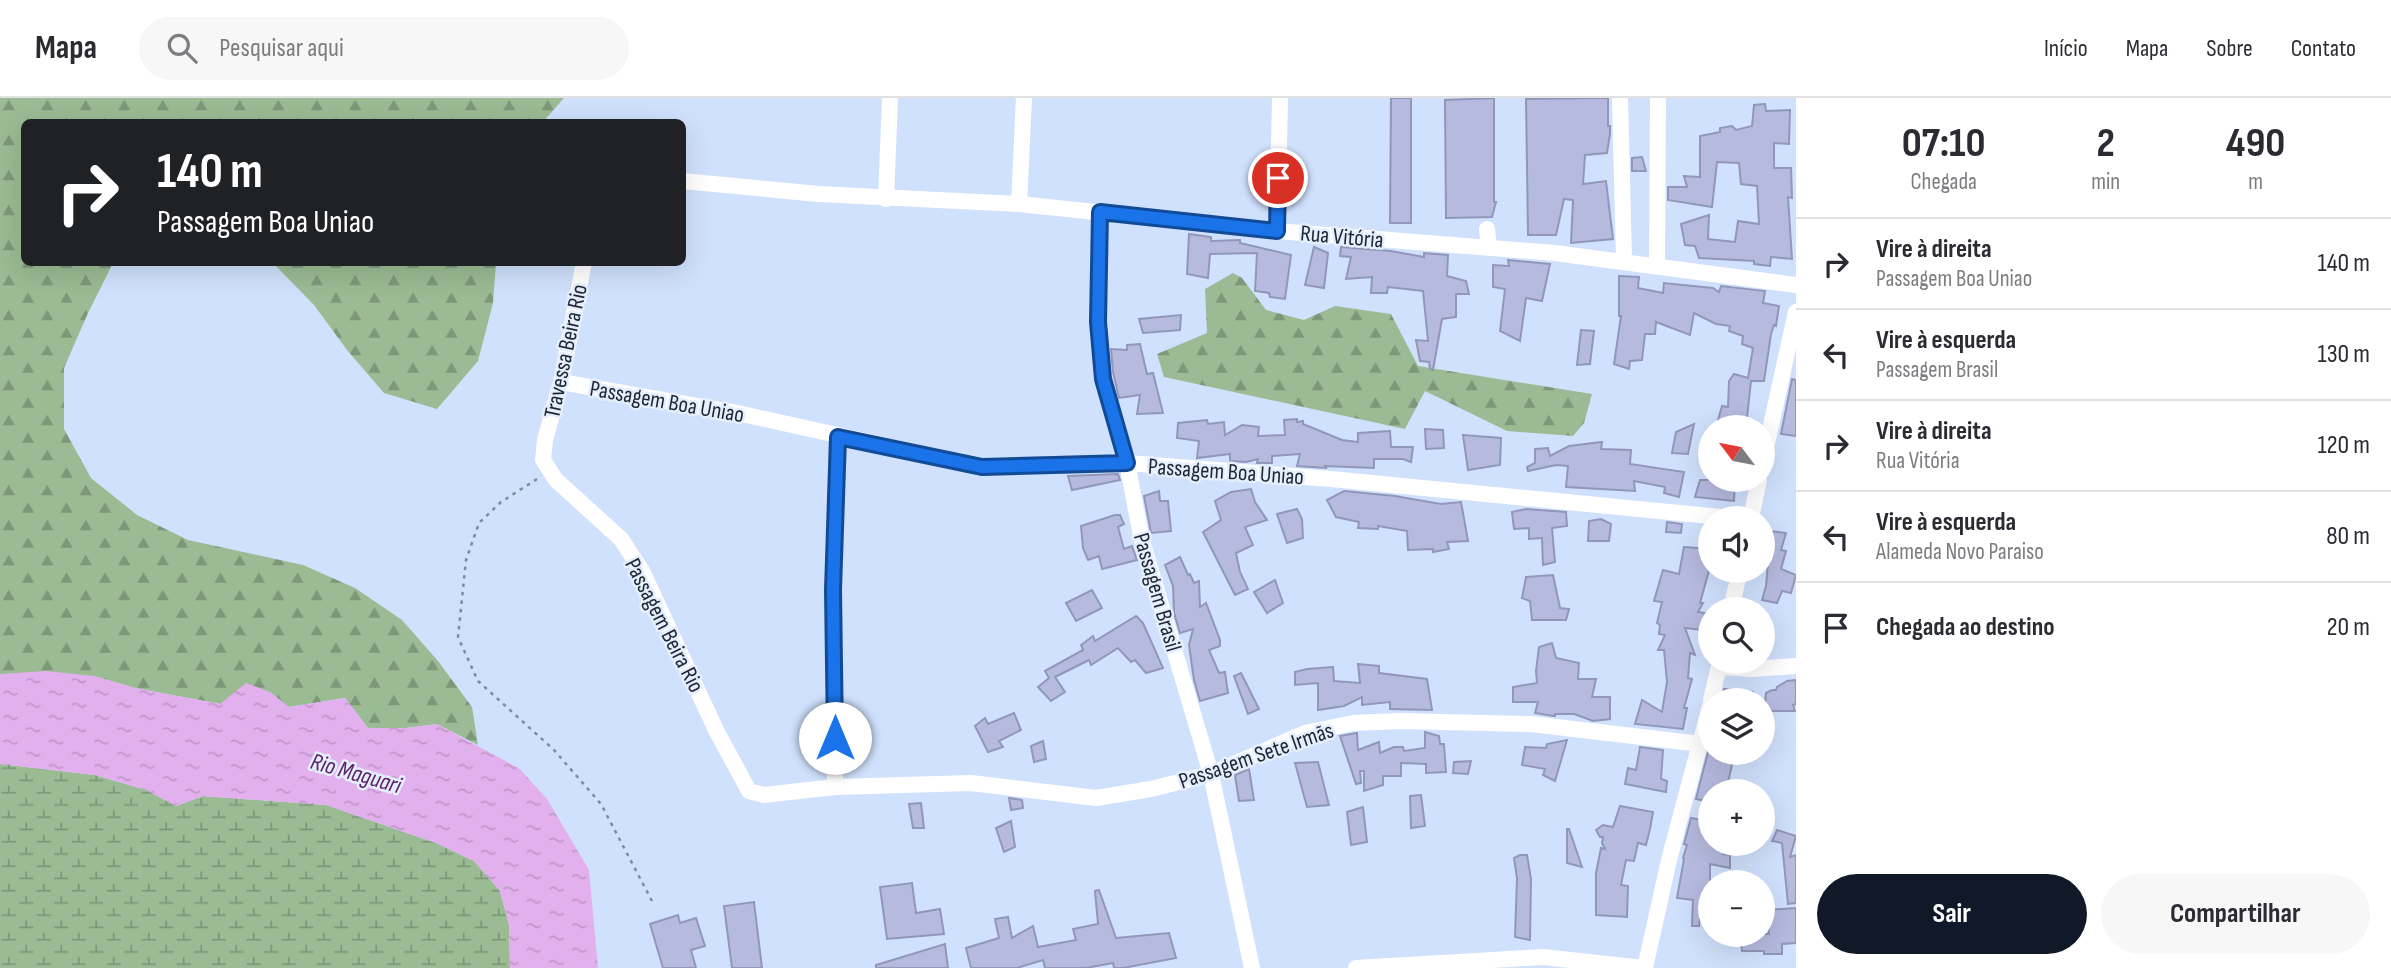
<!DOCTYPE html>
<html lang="pt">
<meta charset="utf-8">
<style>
:root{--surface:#fff;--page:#f7f7f7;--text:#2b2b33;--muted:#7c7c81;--line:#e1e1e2;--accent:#111827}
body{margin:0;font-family:"Sofia Sans Condensed",sans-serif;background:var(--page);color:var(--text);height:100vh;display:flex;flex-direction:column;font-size:26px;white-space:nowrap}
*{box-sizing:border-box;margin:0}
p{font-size:23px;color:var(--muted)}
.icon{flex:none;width:38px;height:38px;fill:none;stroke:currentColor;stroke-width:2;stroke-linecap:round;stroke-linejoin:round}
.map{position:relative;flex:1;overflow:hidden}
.side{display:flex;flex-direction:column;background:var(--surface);width:595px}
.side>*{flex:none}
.hud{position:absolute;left:21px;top:21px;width:665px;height:147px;border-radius:10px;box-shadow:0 7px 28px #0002;background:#202124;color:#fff;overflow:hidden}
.needle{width:46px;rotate:302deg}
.tools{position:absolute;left:1698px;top:317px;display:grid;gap:14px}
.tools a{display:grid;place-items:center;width:77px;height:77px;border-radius:50%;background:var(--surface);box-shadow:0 7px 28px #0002;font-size:35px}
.pin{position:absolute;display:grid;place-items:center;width:60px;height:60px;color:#fff;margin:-30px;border:4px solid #fff;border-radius:50%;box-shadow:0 2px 7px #0007}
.me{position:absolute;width:77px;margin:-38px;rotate:0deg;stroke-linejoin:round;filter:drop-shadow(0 0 5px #0008)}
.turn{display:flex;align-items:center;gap:24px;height:147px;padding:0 21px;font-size:32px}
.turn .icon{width:91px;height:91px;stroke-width:2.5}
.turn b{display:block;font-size:49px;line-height:60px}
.eta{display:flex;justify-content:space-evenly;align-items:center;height:119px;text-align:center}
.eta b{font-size:42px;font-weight:700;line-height:49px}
.primary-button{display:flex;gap:14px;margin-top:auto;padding:14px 21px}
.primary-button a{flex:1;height:80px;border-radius:42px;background:var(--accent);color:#fff;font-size:28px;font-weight:700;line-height:80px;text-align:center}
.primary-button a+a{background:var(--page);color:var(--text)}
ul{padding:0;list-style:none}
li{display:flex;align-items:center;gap:21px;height:91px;padding:0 21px;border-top:2px solid var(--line)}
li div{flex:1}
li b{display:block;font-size:26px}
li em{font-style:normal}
header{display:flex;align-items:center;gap:42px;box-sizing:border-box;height:98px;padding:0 35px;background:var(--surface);border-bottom:2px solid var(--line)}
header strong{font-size:33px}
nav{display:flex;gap:38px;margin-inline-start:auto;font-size:24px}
.search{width:490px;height:63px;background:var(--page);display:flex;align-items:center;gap:18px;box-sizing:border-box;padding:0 24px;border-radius:38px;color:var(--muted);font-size:26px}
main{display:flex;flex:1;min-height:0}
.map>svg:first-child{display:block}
.forest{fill:url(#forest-firs)}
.wetland{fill:url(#wetland-marsh)}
.water{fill:url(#water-ripples)}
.building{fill:#b6badf;stroke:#9296b9;stroke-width:2}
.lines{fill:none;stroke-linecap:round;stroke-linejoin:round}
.path{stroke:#7e8ba0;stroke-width:2.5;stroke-dasharray:3.5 5;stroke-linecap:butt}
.minor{stroke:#fff;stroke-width:16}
.route-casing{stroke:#114b97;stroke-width:18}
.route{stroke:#1a73e8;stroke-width:12}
.labels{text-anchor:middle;stroke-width:5;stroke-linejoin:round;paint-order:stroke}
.street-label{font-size:23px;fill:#1e2633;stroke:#e5eefc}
.water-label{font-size:24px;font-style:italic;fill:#5c2168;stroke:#e5eefc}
</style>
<header>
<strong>Mapa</strong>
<div class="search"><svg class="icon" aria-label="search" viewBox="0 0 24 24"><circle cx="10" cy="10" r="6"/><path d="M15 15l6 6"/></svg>Pesquisar aqui</div>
<nav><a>Início</a><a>Mapa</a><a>Sobre</a><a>Contato</a></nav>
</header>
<main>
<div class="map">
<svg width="1796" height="870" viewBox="0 0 1796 870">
<defs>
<pattern id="forest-firs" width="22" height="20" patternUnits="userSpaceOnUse" patternTransform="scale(1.75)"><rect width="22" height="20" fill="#9abb93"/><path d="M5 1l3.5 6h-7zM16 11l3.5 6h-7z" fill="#7d9879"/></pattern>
<pattern id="wetland-marsh" width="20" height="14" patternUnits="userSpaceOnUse" patternTransform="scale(1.75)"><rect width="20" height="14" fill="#9abb93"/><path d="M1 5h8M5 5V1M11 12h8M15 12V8" fill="none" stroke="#7d9879"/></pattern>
<pattern id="water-ripples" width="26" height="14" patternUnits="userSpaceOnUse" patternTransform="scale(1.75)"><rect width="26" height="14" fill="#e2b0ed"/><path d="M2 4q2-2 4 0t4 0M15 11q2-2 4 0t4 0" fill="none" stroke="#c197cc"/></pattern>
</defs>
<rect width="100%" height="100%" fill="#d0e1fd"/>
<g class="forest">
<polygon points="0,0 564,0 543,24 24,24 24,164 113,165 88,215 64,270 64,331 91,380 137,417 188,442 303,467 355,490 402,522 438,563 472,609 478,647 437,626 406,630 368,630 345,600 288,609 270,594 220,606 135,590 94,578 0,576"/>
<polygon points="273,165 496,165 493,205 478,263 437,311 384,295 347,252 314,207"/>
<polygon points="1233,175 1242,180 1266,212 1304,222 1335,208 1391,216 1418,268 1592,296 1584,325 1573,338 1507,333 1425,293 1405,331 1164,279 1157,256 1207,235 1205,191"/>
</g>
<polygon class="wetland" points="0,666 95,677 146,692 176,708 203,698 326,707 436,745 474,763 500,793 509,827 510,870 0,870"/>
<polygon class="water" points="46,573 94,578 135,590 220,606 246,585 270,594 289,609 345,600 368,630 406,630 437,626 520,671 547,701 589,772 598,870 510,870 509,827 500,793 474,763 436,745 326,707 203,698 176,708 146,692 95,677 0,666 0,576"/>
<g class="building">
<polygon points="1391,0 1411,0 1411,125 1390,125"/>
<polygon points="1494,0 1494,104 1496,104 1492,119 1446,120 1445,2"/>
<polygon points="1608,0 1608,28 1610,28 1610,36 1607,55 1585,57 1583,86 1606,83 1613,141 1571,145 1573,102 1564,101 1556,137 1528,137 1526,1"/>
<polygon points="1765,6 1766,13 1790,12 1789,46 1774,45 1774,70 1791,70 1792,100 1788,99 1792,161 1771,159 1770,168 1754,166 1754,163 1699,160 1695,148 1685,147 1681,126 1709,117 1708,141 1735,144 1738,123 1759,126 1757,88 1741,86 1739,65 1717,64 1712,109 1668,102 1668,89 1687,89 1684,78 1700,79 1700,38 1720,34 1720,30 1732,28 1736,32 1752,28 1754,7"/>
<polygon points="1642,59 1646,73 1632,73 1632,60"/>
<polygon points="1189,136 1211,139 1211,143 1240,142 1240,145 1291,157 1285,201 1270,199 1269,195 1255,193 1257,155 1210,156 1208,180 1187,176"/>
<polygon points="1314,149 1328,155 1324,190 1305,187"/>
<polygon points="1341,149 1391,153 1424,159 1424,155 1448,157 1447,178 1466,183 1469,196 1456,196 1456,219 1442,221 1433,272 1430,271 1429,264 1420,263 1416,242 1428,243 1423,193 1388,189 1387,195 1371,195 1372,179 1346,181 1351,159 1340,158"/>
<polygon points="1508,162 1550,166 1542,203 1526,200 1520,243 1500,233 1505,191 1493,189 1493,167 1509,168"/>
<polygon points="1619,178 1639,179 1638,190 1663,195 1664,185 1713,190 1719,194 1721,188 1765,193 1763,205 1779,208 1776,228 1774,227 1771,236 1764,283 1751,283 1746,329 1716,329 1722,308 1728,309 1729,283 1734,276 1748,280 1753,250 1742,246 1743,238 1729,233 1730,228 1716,226 1694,215 1690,237 1656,224 1655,236 1645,236 1642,262 1630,263 1629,271 1614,266 1621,218 1619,218"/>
<polygon points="1181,217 1180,232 1143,235 1139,221"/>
<polygon points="1581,232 1594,233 1590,266 1577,267"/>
<polygon points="1140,246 1147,276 1153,275 1163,315 1137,316 1140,297 1119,300 1113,274 1111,251 1127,252 1127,247"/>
<polygon points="1792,281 1796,282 1796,338 1781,336"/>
<polygon points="1297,321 1297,324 1303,323 1303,326 1342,342 1358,344 1358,335 1390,333 1391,349 1413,349 1411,364 1403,361 1374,361 1374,370 1325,368 1326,370 1297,368 1300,356 1272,358 1272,365 1257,365 1258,361 1246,364 1230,363 1230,356 1197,360 1199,343 1177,340 1178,325 1207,322 1208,326 1224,324 1225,337 1242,327 1259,329 1258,338 1285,337 1284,322"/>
<polygon points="1694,326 1688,356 1672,355 1676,334"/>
<polygon points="1425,331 1443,332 1444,350 1426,351"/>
<polygon points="1463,337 1501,340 1500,367 1468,372"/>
<polygon points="1602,344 1601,351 1631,352 1630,366 1684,374 1679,399 1664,395 1665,389 1634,383 1635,393 1566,389 1568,368 1556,367 1528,373 1527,369 1535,365 1535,351 1548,350 1550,358 1569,348"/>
<polygon points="1118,376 1120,382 1072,392 1068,378"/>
<polygon points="1700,382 1735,382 1734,403 1695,399"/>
<polygon points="1251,391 1255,404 1267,422 1245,429 1253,447 1236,455 1240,474 1248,491 1235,497 1203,434 1221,422 1215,403 1231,394"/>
<polygon points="1159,393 1160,403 1168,403 1171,433 1151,435 1144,398"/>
<polygon points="1344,393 1395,398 1441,406 1461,404 1468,443 1447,444 1449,451 1433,454 1433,451 1408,452 1407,433 1378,428 1378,431 1358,430 1359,424 1336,419 1327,402"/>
<polygon points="1297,411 1302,421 1303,440 1287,445 1277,416"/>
<polygon points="1526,411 1566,414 1567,428 1552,430 1555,464 1543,467 1542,440 1529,441 1529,430 1514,431 1512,414"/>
<polygon points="1115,417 1120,417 1124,426 1118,429 1124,451 1132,448 1137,462 1102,471 1099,458 1088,462 1083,450 1081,428"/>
<polygon points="1601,421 1611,426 1609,443 1588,443 1589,423"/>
<polygon points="1667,424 1682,426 1681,435 1666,434"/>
<polygon points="1762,432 1786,435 1781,452 1786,453 1781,471 1796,477 1791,495 1782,493 1777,505 1762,502 1766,488 1768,465 1762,464"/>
<polygon points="1684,449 1710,451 1710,469 1700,505 1703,505 1698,514 1705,515 1702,532 1685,530 1695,557 1690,555 1688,580 1692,581 1684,610 1687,610 1683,631 1635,626 1642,602 1662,614 1667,584 1664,552 1658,552 1665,537 1659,536 1660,527 1657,525 1662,504 1654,503 1663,472 1679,476"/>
<polygon points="1180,459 1188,477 1190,476 1194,485 1199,483 1200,509 1206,505 1220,542 1220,548 1209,552 1219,575 1225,574 1228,595 1200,603 1194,582 1189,547 1193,531 1180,535 1174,515 1173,488 1165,467"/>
<polygon points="1553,477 1560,510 1569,511 1566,522 1532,522 1530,503 1522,500 1526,479"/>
<polygon points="1275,482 1283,505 1267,515 1254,494"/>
<polygon points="1092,492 1102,510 1076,523 1066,505"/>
<polygon points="1136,518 1143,525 1163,570 1146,575 1135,562 1131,564 1118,550 1091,567 1089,562 1055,579 1065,594 1051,603 1038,589 1049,580 1045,573 1083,552 1081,547 1093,538 1095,543"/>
<polygon points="1552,545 1556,560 1579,565 1578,581 1596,581 1592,599 1610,599 1610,621 1593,623 1574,616 1555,616 1555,618 1553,618 1535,615 1538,604 1513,604 1513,589 1537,585 1536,573 1539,549"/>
<polygon points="1358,566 1379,568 1379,575 1427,581 1432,612 1390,611 1390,604 1362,607 1362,599 1344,608 1318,612 1318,585 1295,587 1295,574 1307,571 1333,569 1334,583 1360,585"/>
<polygon points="1241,575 1259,611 1248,616 1234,578"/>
<polygon points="1796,582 1796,606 1793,607 1795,613 1764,613 1766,595 1772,592 1776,592 1777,589 1787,583"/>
<polygon points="1724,591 1753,594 1753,602 1722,602"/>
<polygon points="1014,615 1021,632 999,643 1003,649 988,654 975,628 985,620 988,626"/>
<polygon points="1425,634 1439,638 1440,646 1444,646 1446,674 1426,675 1426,666 1401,665 1401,678 1383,678 1383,687 1364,693 1364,673 1360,673 1361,685 1356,686 1340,638 1357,635 1358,652 1379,644 1380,655 1394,649 1403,649 1404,653 1425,650"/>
<polygon points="1567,642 1555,683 1543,677 1545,671 1522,667 1525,649 1546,650 1547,646"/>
<polygon points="1043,643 1046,661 1034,664 1031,648"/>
<polygon points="1640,649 1663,652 1661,681 1667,683 1666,694 1625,686 1628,670 1636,672"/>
<polygon points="1708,654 1735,654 1726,693 1710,693 1710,704 1696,701"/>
<polygon points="1471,663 1468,676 1453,675 1454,664"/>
<polygon points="1318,664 1329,707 1307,709 1295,665"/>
<polygon points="1249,671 1254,702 1239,703 1235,677"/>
<polygon points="1421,697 1425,728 1411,730 1410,698"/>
<polygon points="1009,700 1022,702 1023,710 1011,712"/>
<polygon points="921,705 924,730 913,730 909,706"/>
<polygon points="1620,708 1653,714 1650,731 1646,747 1638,745 1634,763 1626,762 1621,787 1628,788 1627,819 1596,817 1596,775 1601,750 1605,751 1602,745 1603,739 1600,739 1596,732 1603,727 1613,729"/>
<polygon points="1363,709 1367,744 1351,747 1347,714"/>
<polygon points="1691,720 1710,723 1710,746 1725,746 1723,756 1730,757 1730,770 1710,766 1710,804 1703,804 1699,828 1692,828 1693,802 1677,800 1684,761 1683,760 1687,747 1684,746"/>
<polygon points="1011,723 1015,749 1004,754 996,730"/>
<polygon points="1567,731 1569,731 1582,769 1567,765"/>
<polygon points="1777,732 1796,738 1790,759 1796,757 1796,805 1788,806 1782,745 1772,743"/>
<polygon points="1520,757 1527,757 1531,781 1530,842 1515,839 1517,780 1514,760"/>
<polygon points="912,785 916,815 940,811 944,836 887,841 880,789"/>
<polygon points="1099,792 1116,840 1169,835 1176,860 1123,870 1114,870 1113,865 1086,870 1045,870 1043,862 1017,870 971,870 966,850 999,840 995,821 1008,819 1012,840 1033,828 1038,849 1076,842 1073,831 1098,826 1095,793"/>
<polygon points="754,804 762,870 732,870 724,808"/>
<polygon points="1796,810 1796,845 1782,846 1782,856 1764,856 1764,853 1742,853 1740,836 1769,836 1766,812"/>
<polygon points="678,817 680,825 696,820 705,848 691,852 696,870 663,870 650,826"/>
<polygon points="945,846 948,870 876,870 876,867"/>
</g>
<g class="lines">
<polyline class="path" points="537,381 501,404 479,425 466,462 458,539 478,583 554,652 601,706 652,803"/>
<g class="minor">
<polyline points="1620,0 1624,163"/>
<polyline points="682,83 818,96 1019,106 1277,133 1555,155 1796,187"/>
<polyline points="886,101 890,0"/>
<polyline points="1019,106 1024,0"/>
<polyline points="1099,114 1098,224 1103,281 1127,365 1142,443 1211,676 1252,870"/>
<polyline points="1487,131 1489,150"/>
<polyline points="1277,133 1280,0"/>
<polyline points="584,164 561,284 545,342 543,362 556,382 621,441 642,473 717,634 749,693 764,697 835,689 971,685 1096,700 1151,691 1211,676 1305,635 1353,625 1399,623 1531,626 1701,646"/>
<polyline points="1657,167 1658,0"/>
<polyline points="561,284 742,316 982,369 1127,365 1331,381 1731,420"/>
<polyline points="1762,368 1796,214"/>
<polyline points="1751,420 1759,382"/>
<polyline points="1731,511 1740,472"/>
<polyline points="1719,569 1752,571 1796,568"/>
<polyline points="1711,602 1720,564"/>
<polyline points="835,689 833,492 838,339"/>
<polyline points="1356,870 1543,859 1644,870"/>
<polyline points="1645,870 1669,762 1710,608"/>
</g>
</g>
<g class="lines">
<g class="route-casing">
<polyline id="route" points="835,640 833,492 838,339 982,369 1127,365 1103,281 1098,224 1100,114 1277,133 1278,80"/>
</g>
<use href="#route" class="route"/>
</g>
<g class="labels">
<g class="street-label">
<text transform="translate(1342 138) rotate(5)" y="8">Rua Vitória</text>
<text transform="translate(565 253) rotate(-78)" y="8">Travessa Beira Rio</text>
<text transform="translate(667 303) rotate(10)" y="8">Passagem Boa Uniao</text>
<text transform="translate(1226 373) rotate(4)" y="8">Passagem Boa Uniao</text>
<text transform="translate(1158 494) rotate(74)" y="8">Passagem Brasil</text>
<text transform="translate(665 527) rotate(63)" y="8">Passagem Beira Rio</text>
<text transform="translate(1256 657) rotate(-19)" y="8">Passagem Sete Irmãs</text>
</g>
<g class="water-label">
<text transform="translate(356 675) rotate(16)" y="8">Rio Maguari</text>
</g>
</g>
</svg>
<div class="tools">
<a><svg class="needle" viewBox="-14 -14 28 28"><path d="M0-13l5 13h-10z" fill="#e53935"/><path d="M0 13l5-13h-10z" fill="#7c7c81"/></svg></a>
<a><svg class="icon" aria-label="sound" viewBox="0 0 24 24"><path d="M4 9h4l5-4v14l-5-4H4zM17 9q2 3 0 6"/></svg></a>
<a><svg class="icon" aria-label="search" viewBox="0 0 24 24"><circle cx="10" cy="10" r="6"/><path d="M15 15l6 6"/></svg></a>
<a><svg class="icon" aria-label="layers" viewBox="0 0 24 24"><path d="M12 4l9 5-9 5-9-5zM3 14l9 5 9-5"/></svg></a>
<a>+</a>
<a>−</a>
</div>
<div class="pin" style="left:1278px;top:80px;background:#d93025"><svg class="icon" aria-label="arrive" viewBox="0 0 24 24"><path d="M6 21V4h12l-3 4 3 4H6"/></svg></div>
<svg class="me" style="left:835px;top:640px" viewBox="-20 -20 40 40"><circle r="19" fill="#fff"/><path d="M0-13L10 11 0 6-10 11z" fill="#1a73e8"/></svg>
<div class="hud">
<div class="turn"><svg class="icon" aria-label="right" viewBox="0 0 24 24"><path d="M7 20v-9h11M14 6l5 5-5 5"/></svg><div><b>140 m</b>Passagem Boa Uniao</div></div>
</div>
</div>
<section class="side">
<div class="eta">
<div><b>07:10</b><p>Chegada</p></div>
<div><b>2</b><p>min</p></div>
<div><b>490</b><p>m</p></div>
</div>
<ul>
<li><svg class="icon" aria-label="right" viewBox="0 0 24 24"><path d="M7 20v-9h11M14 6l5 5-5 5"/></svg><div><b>Vire à direita</b><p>Passagem Boa Uniao</p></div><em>140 m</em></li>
<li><svg class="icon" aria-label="left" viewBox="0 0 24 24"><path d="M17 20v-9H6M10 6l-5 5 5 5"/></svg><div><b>Vire à esquerda</b><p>Passagem Brasil</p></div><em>130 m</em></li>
<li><svg class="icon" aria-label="right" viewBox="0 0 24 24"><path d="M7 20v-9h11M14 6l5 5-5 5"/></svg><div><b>Vire à direita</b><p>Rua Vitória</p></div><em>120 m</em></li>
<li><svg class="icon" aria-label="left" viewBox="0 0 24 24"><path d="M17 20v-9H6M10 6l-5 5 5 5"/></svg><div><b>Vire à esquerda</b><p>Alameda Novo Paraiso</p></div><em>80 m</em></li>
<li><svg class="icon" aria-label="arrive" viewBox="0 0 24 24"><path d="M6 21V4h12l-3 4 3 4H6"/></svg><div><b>Chegada ao destino</b></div><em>20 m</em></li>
</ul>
<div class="primary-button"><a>Sair</a><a>Compartilhar</a></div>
</section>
</main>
